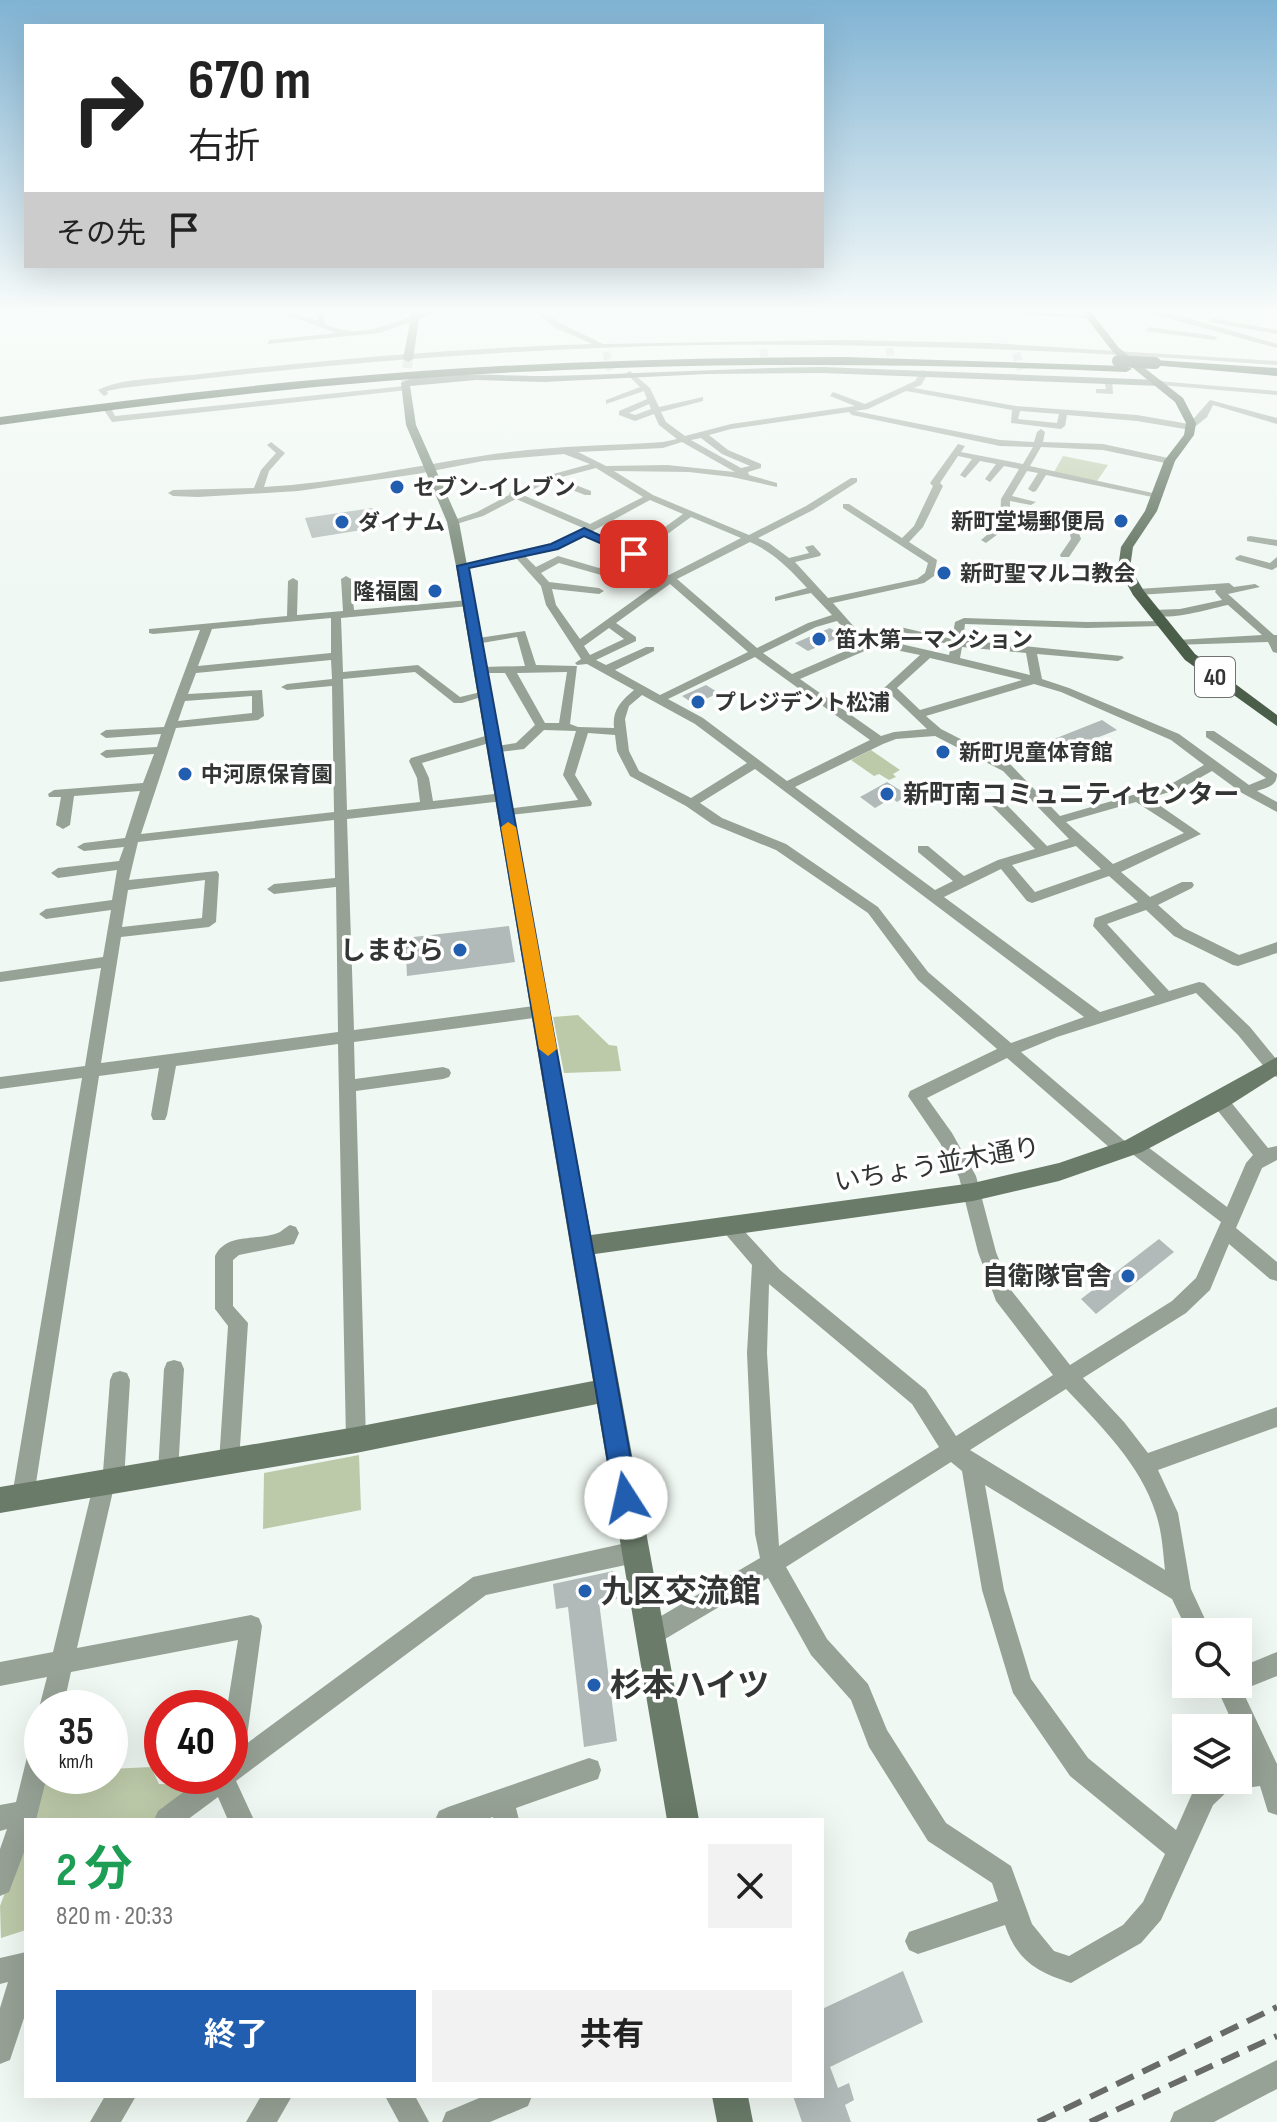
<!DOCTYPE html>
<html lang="ja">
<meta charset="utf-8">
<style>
:root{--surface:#fff;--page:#f2f2f2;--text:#222;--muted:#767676;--accent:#215eb0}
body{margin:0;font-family:"Sofia Sans Condensed","Noto Sans JP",sans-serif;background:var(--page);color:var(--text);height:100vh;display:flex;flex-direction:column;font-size:30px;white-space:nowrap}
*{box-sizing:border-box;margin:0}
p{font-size:26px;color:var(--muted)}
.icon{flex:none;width:44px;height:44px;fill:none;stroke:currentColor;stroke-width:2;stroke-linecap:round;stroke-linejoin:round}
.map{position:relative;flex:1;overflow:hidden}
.drawer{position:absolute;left:24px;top:1818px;width:800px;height:280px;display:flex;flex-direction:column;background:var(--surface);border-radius:0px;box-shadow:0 8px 32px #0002}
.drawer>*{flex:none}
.guide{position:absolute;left:24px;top:24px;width:800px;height:244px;border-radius:0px;box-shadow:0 8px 32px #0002;background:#fff;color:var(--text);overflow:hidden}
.tools{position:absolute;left:1172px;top:1618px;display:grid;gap:16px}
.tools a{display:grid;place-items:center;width:80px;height:80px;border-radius:0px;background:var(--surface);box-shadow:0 8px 32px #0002;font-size:40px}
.speed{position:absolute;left:24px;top:1690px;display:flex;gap:16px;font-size:40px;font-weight:700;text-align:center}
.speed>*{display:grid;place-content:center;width:104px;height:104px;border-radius:50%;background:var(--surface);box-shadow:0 8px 32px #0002;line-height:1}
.speed small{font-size:20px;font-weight:400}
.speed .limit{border:12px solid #d22;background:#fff;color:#111}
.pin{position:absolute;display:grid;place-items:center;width:68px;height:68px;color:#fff;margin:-34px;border-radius:16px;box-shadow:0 4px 12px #0006}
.me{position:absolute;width:88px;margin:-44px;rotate:350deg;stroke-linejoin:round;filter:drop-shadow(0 0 6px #0008)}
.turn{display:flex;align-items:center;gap:28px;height:168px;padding:0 32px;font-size:36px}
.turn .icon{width:104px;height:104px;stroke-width:2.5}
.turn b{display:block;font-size:56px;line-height:68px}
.then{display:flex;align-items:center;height:76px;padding:0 32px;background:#0003;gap:16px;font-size:30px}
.round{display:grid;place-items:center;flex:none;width:84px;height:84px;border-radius:0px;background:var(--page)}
.overview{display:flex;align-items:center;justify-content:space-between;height:136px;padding:0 32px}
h1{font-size:48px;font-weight:700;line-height:60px;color:#1e9e55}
.button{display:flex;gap:16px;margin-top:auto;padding:16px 32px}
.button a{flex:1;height:92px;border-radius:0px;background:var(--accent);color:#fff;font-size:32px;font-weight:700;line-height:92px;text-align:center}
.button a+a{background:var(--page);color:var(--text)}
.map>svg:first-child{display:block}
.green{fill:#bdcaa9}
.building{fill:#b1bab8}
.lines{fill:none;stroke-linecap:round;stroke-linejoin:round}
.street-tunnel{stroke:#cad1cd;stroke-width:8;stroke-dasharray:8 4;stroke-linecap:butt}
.secondary-tunnel{stroke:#cad1cd;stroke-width:10;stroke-dasharray:10 5;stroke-linecap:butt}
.street{fill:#97a296;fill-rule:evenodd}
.secondary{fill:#6a7b69;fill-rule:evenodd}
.primary{fill:#4b5e49;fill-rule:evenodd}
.highway{fill:#30472f;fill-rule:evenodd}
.rail{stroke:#686b69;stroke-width:6;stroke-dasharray:19 10;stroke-linecap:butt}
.highway-bridge{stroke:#30472f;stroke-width:12}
.route{fill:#215eb0;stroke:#153d72;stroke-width:2}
.slow{fill:#f59e0b}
.poi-dot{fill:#215eb0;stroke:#fff;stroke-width:3}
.labels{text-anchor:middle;stroke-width:7;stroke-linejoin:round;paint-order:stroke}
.far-poi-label{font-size:22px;font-weight:bold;fill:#343635;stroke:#fff;text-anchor:start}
.shield{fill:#fff;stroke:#717272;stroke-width:2}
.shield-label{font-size:24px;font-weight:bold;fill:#343635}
.poi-label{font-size:26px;font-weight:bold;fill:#343635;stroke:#fff;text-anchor:end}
.street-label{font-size:26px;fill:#343635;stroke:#fff}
.near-poi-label{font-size:32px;font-weight:bold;fill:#343635;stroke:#fff;text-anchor:start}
</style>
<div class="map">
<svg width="1277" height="2122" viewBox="0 0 1277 2122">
<rect width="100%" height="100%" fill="#f0f8f3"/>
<g class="green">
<polygon points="1063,456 1108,465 1097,481 1054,472"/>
<polygon points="871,750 900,770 893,774 896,777 889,780 879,774 874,776 851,760"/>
<polygon points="578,1015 609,1045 617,1046 621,1071 564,1073 553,1017"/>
<polygon points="359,1455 361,1510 263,1529 264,1473"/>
<polygon points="151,1767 159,1784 194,1785 159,1820 31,1820 43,1776 110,1776 110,1769"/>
<polygon points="26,1835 26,1930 1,1938 0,1906"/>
</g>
<g class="building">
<polygon points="372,508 381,527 312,538 305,518"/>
<polygon points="830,628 842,636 808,651 795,643"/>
<polygon points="706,685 719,693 694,704 682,696"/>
<polygon points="1102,720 1117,730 1063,751 1049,741"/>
<polygon points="887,782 908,795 897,802 892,798 875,808 860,797"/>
<polygon points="509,926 515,962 407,976 405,938"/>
<polygon points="1159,1239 1174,1252 1096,1314 1081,1299"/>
<polygon points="613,1571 617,1599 599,1602 617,1741 584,1747 568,1607 556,1609 553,1584"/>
<polygon points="903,1971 923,2022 830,2067 838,2088 849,2083 854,2100 845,2105 851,2122 802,2122 793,2096 822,2096 822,2009"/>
</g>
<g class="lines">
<g class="street-tunnel">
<polyline points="889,348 893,366"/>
<polyline points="763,349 766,365"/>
<polyline points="606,352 611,370"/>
<polyline points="1016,353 1021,370"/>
</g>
<polyline class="secondary-tunnel" points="406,383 408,359"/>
<g class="street">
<path d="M278,312H289L318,321L316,312H323L325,324C374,345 397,312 440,312L379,333L267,344L270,340L337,333Z"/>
<path d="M536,312H544L560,323L603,344L844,340L989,343L1277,361V365C1085,351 894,343 702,345C508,348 315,365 122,388L107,391L108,394L104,396L98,390C123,377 172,378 200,374C330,359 461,348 592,344L554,327Z"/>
<polygon points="971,312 1033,312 1092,316 1088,318"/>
<polygon points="1145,312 1178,315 1277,344 1277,348"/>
<polygon points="1212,318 1277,330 1277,334 1209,322"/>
<polygon points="1149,327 1214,336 1218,338 1214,340 1146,331"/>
<path d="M922,370L929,372L921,385L914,388L1016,406L1137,415L1189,424L1210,400L1277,418V424L1213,405L1207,417L1191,430L1137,421L1067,415L1065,426L1061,429L1011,423L1012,410L906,391L868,409L855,411L1000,440L1034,442L1037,432L1041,429L1045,432L1043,442L1103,444L1173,459L1174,461L1170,464L1103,450L1041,447L1030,466L1162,495L1157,498L1046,475L1036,491L1033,492L1028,489L1038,473L1027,471L1012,496L1036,502L1031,505L1010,501V525L986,543L981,540L1000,524L1001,499L1019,469L1004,466L990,482L985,479L996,464L980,461L965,478L960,475L972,459L958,456L940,483L943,486L923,527L909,542L937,560L934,576L924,583L833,603L856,629L879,639L949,655L951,645L895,630L900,627L952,639L955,622L964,618L1087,622L1165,621V625L1161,626L1087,628L965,624L963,640L1122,656L1124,658L1118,661L1037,654L1042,679L1069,688L1179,734L1249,785L1266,778L1206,737V731H1214L1277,774C1277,786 1268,787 1257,791L1277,802V812L1242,793L1212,771L1180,789L1149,798L1201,834L1121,872L1150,897L1182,882H1192L1194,885L1192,888L1158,905L1184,928L1239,955L1277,942V953L1238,966L1233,965L1174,936L1146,910L1107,924L1169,991L1199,982L1204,983L1250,1027L1277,1060V1077L1271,1075L1238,1035L1196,993L1057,1037L1021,1052L1127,1143L1134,1139L1140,1141L1227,1207L1246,1163L1253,1155L1214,1106L1212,1101L1214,1096H1226L1268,1148L1277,1146V1160L1262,1168L1236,1228L1277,1262V1281L1270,1279L1229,1244L1210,1290L1186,1313L1083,1378L1124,1422L1148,1453L1277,1407V1427L1158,1470L1178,1513L1191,1589L1211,1632H1188L1172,1599L985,1485L1004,1590L1031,1679L1088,1758L1176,1830L1195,1787L1204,1780H1238V1765L1251,1763L1238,1734V1728H1235L1215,1684H1238V1668L1277,1652V1676L1242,1690L1277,1764V1815L1268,1812L1260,1786L1238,1789L1232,1787L1213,1805L1161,1920L1141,1943L1071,1983C1037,1972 1017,1961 1005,1925L918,1954L909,1950L905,1941L909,1932L998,1901L992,1883L928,1841L869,1747L851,1700L811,1655L768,1578L660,1642L652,1645L644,1642L641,1634L644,1626L760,1558L755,1534L747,1353L752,1265L722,1230L719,1225L722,1220L728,1217L734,1220L780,1270L926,1390L956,1436L1053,1375L996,1301L978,1252L959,1177L940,1143L908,1096L910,1091L997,1049L918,980L868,913L776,850L712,824L686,806L630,776L617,751L615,735L588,733L575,775L592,803L591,806L501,816L499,813L506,809L578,800L563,775L576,731L544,730L524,749L490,753V747L516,743L535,725L505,673H481L475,670L481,667L525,666L517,637L476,644L471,641L472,639L525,631L536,665L577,666L570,724L578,727L614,728C612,710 621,701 634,690L587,664L577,665L575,663L581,659L546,605L541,586L516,558L462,569L457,566L551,545L583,528L516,499L483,516L453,525L448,522L477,512L509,495L510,492H515L546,476L590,464L564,454L483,461L417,474L298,491L198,497L173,496L168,493L173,490L254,488L261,470L276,453L267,445L271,442L285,453L269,471L264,487C337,483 409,467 481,456C542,446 602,446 663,442L677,439L659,425L654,414L635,421L619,415V411L647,399L644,391L606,404V400L640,387L626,373L630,371L650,388L659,407L703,397V401L661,412L666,422L685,436L731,424L855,406L830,396L833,392L865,404L915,381ZM649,404L651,409L635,415L629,413ZM1020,411L1059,414L1057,423L1018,419ZM849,412L852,415L1000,446L1033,447L1023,464L961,452L965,446L958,444L930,483L933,486L914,526L902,538L849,504H843V508L928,563L925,573L917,579L828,598L795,562L820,556L821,554L813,545L805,547L809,553L789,558L769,543L758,538L813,510L857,482V478H851L806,506L749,535L653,495L614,471L689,472L732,477L777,487V483L749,475L748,472L761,468V464L728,450L709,435L731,429ZM701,438L722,454L750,466L741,468L691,440ZM682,442L735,472L667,465L606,466L578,452L663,448ZM596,468L643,497L590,524L523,495L549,481L585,495H591V491L558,478ZM650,500L683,514L633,550L591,532ZM691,517L741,538L669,575L630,561ZM584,535L626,554C618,560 609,561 599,568L558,556L536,567L525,556L557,549ZM750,542C773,552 790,569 807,588L775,597V601L811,593L832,615L808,623L757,648L677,579ZM559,563L601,575L616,565H621L662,580L580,639L556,605L552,589L599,594L604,591L599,588L549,582L541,573ZM670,584L748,652L660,695L615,670L654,651V647H646L606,665L596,660L636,641V637L616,623ZM837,621L848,633L866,642L792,674L763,653L816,627ZM609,628L624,639L590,655L584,646ZM876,646L920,655L884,688L927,729L894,732L881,736L800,679ZM962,647L1026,653L1030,675L960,658ZM755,657L870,740L787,781L703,718L668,699ZM930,658L1022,680L920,710L897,688ZM567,672L559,723H545L517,673ZM1034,684L1061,692L1171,740L1204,765L1171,784L1060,816L1011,765L941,729L926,716ZM642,695L695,724L747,763L691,798L639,771L629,751L625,719L629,706ZM935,736L1003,771L1069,839L1047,846L1001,799H991V805L1035,849L998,860L964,876L928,846H918V852L953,881L935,890L795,787L883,744L896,739ZM755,769L1084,1017L1011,1043L928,972L878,907L786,844L722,818L700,803ZM1136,802L1184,833L1113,864L1066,822ZM1076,846L1101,869L1035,892L1012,865ZM1001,869L1027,901L1032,903L1109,876L1138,902L1095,918L1093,926L1155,995L1100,1012L944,897ZM1007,1058L1118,1155L1124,1157L1131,1153L1221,1222L1196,1278L1172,1301L1070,1365L1011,1290L996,1252L976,1176L952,1133L927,1098ZM769,1284L912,1404L939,1447L779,1546L767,1353ZM1066,1389C1101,1426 1141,1465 1156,1514C1162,1532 1163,1552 1165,1570L970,1450ZM951,1462L962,1471L982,1590L1013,1693L1070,1776L1165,1854L1143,1902L1123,1925L1069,1956L1054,1951L1032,1924L1011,1866L946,1823L887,1730L868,1684L827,1639L786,1567Z"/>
<polygon points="1108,378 1112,380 1113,394 1096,393 1096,389 1106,389 1104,380"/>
<polygon points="1157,381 1277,391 1277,395 1160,385"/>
<polygon points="405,386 408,390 112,422 104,410 111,408 115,416"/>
<polygon points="1080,512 1088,514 1084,518 1084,530 1079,533 1081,539 1069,557 1061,557 1060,555 1071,539 1069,530 1074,527 1074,517"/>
<polygon points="1250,536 1277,540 1277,546 1247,541 1247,537"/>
<polygon points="1240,555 1270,563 1277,557 1277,567 1272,570 1236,560 1235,558"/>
<path d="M346,576L351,579L354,610L469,600L474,603L469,606L341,618L343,672L418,665L460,697L485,691L491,694L462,703H454L415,672L343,679L347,810L420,802L417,778L409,761L411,758L492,734L498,738L496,741L422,763L429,778L433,801L503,793L509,797L503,801L347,819L354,1030L541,1005L549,1011L541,1017L354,1042L355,1079L443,1067L449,1069L451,1073L449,1077L443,1079L356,1091L366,1440L363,1447L356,1450L349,1447L346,1440L338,1044L176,1066L167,1115L165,1120H153L151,1115L159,1068L99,1076L34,1496L30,1503L23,1507L16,1503L12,1496L82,1078L0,1089V1077L85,1066L101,968L0,982V972L103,957L111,910L46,919L39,914L46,909L112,900L117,870L58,878L51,873L58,868L119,861L124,847L84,851L77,847L84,843L125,838L140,791L74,796L70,825L63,829L56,825L61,797H49L48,794L54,790L143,783L154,754L106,758L100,754L106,750L157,747L161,734L106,738L100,734L106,730L164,727L200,630L153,634L149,633V629L287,616L288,581L293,578L298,581L297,615L343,611L341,579ZM331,618V653L198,666L212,629ZM331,660L332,679L287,684L281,687L287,690L332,686L334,812L141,834L176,728L258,720L264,716L262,690L188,694L196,673ZM252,696V713L178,721L185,701ZM334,820L335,878L274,884L267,889L274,894L336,887L338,1032L101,1063L121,937L209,927L216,922L219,874L217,871L129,880L138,842ZM205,880L202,918L122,927L128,890Z"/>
<path d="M1229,583L1234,587L1255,584L1260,587L1228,594L1274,635H1277V653L1273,652L1268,642L1173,645V641L1177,640L1262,635L1228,605C1208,609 1165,623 1148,613L1153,610L1180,609L1222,600L1215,592L1216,590L1138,595L1133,592L1138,589Z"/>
<path d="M290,1225L296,1227L299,1233L294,1244L239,1255L233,1260V1306L248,1323L239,1462L236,1469L229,1472L222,1469L219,1462L228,1326L215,1309V1256C227,1231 259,1242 280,1232C283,1230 286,1227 290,1225Z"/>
<polygon points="174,1360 181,1362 184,1369 178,1472 175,1479 168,1482 161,1479 158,1472 164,1369 167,1362"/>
<polygon points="120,1371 127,1373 130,1380 124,1481 120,1488 113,1491 77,1648 251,1615 259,1618 262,1626 246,1744 473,1577 635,1541 643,1544 646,1552 643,1560 635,1563 486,1595 236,1781 254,1820 228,1820 218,1797 187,1820 154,1820 158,1811 205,1776 230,1776 230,1708 227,1708 238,1640 71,1672 63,1708 42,1708 42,1715 39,1708 47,1677 0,1686 0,1662 53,1652 94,1482 98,1475 103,1472 110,1380 113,1373"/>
<polygon points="42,1733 42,1776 47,1776 36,1820 26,1820 26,1847 9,1892 0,1896 0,1849 7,1829 0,1831 0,1805 16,1802 30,1745 33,1736"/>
<polygon points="589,1758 598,1761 601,1770 598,1779 516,1808 519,1820 493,1820 493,1817 483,1820 435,1820 439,1811 448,1807"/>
<polygon points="26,1952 26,2012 10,2060 0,2064 0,2008 8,1982 0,1984 0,1958"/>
<polygon points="1277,2060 1277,2089 1214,2122 1170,2122 1174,2112"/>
<polygon points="105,2096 136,2096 121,2122 90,2122"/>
<polygon points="261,2096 292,2096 277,2122 246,2122"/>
<polygon points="385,2096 415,2096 429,2122 399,2122"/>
<polygon points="484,2096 532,2096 528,2106 490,2122 442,2122 446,2112"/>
</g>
<g class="secondary">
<polygon points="412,312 420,312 413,359 408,362 403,359"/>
<path d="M822,367L1160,380L1165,383L1160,386L822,373L707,374L544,382L476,380L410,386L416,425L459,522L591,1235L973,1183L1059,1163L1126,1140L1277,1057V1075L1227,1107L1142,1152L1059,1181L973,1201L595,1254L699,1820H667L597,1404L356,1453L0,1513V1487L356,1427L593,1381L456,566L447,522L406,425L401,383C424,369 516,377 547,376C638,374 730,368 822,367Z"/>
<polygon points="712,2096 748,2096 753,2122 717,2122"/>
</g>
<polygon class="primary" points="1082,312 1091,312 1119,348 1183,398 1196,423 1194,435 1175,461 1157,511 1133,547 1130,568 1144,591 1195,654 1277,715 1277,726 1185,660 1133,595 1118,568 1121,547 1145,511 1164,461 1184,435 1186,423 1175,402 1113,352"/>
<g class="highway">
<path d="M844,357L1126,366L1132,369L1126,372C939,364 752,362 565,370C376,377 187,399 0,425V417C140,398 280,381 421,371C561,361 702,358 844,357Z"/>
<polygon points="1155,360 1277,368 1277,376 1151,365 1149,363"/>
</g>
<g class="rail">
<polyline points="1038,2122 1277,2007"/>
<polyline points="1090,2122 1277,2036"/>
</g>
<polyline class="highway-bridge" points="1118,361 1155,363"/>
</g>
<linearGradient id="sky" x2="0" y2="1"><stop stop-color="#80b3d3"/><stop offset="0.51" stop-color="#f8fcfa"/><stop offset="1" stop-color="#f8fcfa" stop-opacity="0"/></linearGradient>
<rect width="1277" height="609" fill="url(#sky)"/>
<polygon class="route" points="584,528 640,554 630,556 584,536 558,549 469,568 638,1498 635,1506 626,1510 617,1506 614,1498 457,566 551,544"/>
<polygon class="slow" points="508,822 516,827 557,1049 548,1056 539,1049 501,827"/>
<g class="poi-dot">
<circle cx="397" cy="487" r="8"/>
<circle cx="1121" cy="521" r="8"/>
<circle cx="342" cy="522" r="8"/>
<circle cx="944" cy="573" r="8"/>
<circle cx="435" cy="591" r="8"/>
<circle cx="819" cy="639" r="8"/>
<circle cx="698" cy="702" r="8"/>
<circle cx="943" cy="752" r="8"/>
<circle cx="185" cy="774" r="8"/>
<circle cx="887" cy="794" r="8"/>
<circle cx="460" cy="950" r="8"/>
<circle cx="1128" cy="1276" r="8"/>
<circle cx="585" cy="1591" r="8"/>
<circle cx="594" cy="1685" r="8"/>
</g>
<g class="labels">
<g class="far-poi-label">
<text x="413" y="495">セブン-イレブン</text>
<text x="1105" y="529" text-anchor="end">新町堂場郵便局</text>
<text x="358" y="530">ダイナム</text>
<text x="960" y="581">新町聖マルコ教会</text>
<text x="419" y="599" text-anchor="end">隆福園</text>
<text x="835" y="647">笛木第一マンション</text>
<text x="714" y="710">プレジデント松浦</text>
<text x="959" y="760">新町児童体育館</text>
<text x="201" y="782">中河原保育園</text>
</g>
<rect class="shield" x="1195" y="657" width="40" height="40" rx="6"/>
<g class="shield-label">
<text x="1215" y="685">40</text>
</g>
<g class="poi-label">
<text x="903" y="803" text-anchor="start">新町南コミュニティセンター</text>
<text x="444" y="959">しまむら</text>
<text x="1112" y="1285">自衛隊官舎</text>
</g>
<g class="street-label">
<text transform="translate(937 1164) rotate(-10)" y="9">いちょう並木通り</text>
</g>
<g class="near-poi-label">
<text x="601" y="1602">九区交流館</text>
<text x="610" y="1696">杉本ハイツ</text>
</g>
</g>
</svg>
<div class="tools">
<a><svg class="icon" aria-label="search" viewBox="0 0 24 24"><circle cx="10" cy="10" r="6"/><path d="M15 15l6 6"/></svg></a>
<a><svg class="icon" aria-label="layers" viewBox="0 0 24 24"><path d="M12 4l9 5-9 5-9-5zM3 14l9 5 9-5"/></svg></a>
</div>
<div class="speed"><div>35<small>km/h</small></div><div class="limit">40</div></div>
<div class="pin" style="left:634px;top:554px;background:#d93025"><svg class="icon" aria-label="arrive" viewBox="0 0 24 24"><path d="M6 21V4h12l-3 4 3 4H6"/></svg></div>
<svg class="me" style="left:626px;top:1498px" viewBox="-20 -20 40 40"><circle r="19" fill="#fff"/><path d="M0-13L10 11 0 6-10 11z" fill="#215eb0"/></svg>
<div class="guide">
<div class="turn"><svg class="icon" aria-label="right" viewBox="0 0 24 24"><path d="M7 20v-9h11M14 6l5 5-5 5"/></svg><div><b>670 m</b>右折</div></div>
<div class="then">その先<svg class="icon" aria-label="arrive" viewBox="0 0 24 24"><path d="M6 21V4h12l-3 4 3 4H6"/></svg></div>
</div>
<section class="drawer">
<div class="overview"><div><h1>2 分</h1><p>820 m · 20:33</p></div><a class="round"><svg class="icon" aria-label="close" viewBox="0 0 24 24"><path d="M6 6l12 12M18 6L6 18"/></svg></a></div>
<div class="button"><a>終了</a><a>共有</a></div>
</section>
</div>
